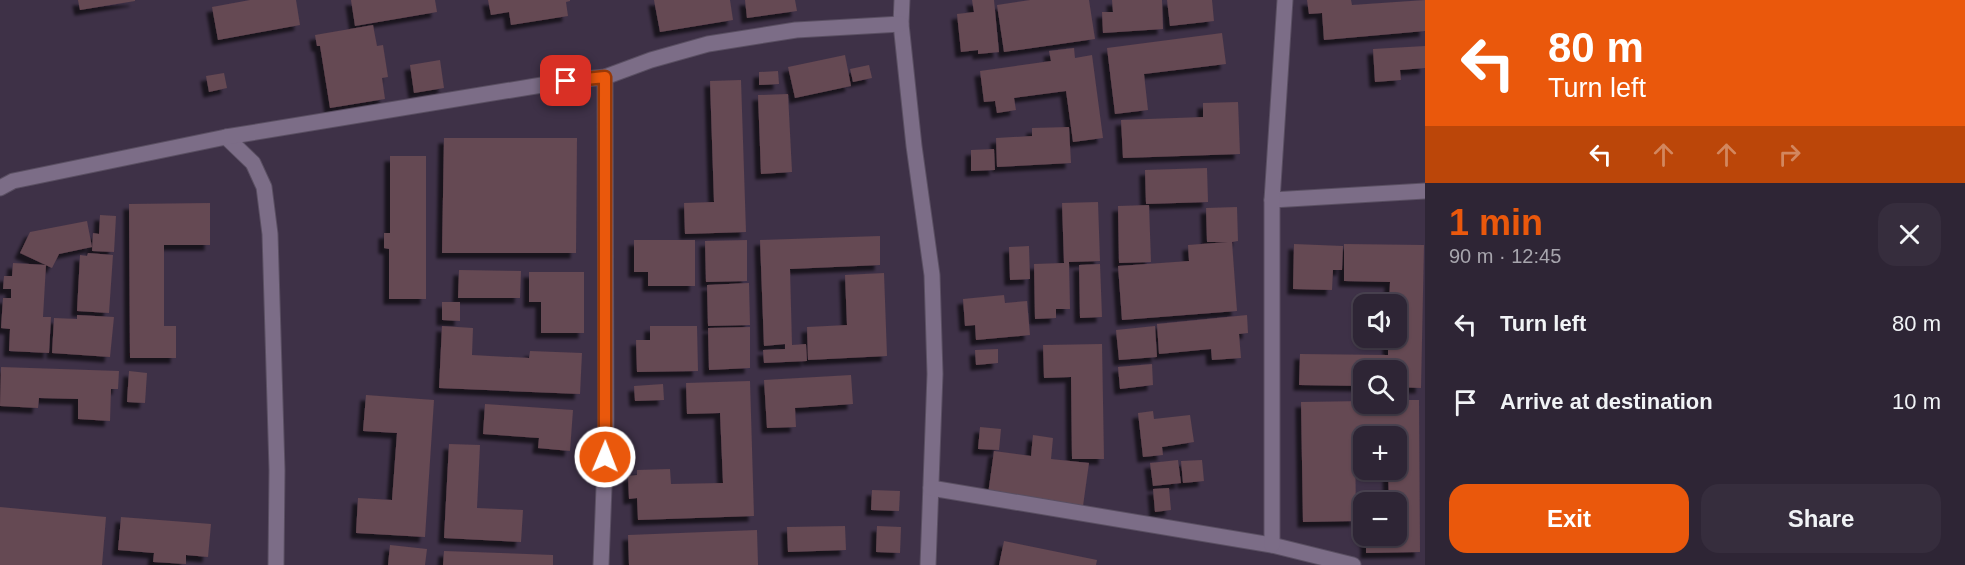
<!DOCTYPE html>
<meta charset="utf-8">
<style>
:root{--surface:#2e2535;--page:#362d3d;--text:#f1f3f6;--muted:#a7a5ad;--line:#494250;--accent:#ea580c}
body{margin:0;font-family:Helvetica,sans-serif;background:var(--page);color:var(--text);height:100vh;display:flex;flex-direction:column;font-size:22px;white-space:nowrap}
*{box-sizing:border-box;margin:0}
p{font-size:20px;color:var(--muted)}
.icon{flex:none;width:33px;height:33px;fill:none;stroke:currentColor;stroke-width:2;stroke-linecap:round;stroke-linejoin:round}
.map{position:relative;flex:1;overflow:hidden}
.sheet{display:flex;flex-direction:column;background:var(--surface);width:540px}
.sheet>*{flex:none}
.hud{background:#ea580c;color:#fff;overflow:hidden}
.controls{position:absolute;left:1353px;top:294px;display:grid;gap:12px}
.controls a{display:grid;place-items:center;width:54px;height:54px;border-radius:12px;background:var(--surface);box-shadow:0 2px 4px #0004,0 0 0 2px var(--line);font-size:30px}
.pin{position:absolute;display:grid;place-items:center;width:51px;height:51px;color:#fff;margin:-26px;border-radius:12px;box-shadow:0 3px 9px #0006}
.me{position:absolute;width:66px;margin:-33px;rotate:1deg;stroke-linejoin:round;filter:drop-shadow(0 0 4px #0008)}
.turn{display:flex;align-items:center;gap:21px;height:126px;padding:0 24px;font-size:27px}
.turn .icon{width:78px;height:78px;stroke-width:2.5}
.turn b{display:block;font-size:42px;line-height:51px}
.lanes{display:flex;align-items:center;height:57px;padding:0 24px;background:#0003;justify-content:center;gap:30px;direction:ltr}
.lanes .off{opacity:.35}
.round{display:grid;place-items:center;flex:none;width:63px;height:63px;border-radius:18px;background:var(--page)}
.summary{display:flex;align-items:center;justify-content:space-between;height:102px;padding:0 24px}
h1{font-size:36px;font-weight:700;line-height:45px;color:var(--accent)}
.action{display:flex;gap:12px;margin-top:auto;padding:12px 24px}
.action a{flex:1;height:69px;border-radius:18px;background:var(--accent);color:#fff;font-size:24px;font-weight:700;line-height:69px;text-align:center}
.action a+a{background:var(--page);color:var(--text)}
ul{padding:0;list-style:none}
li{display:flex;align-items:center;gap:18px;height:78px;padding:0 24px}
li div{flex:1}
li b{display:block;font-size:22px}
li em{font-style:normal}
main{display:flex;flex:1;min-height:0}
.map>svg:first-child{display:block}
.building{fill:#654852;filter:url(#shadow)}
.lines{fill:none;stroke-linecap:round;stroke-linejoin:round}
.minor-casing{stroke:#5a4f62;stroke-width:17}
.minor{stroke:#7c6d87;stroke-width:15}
.route-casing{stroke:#983908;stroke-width:15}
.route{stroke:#ea580c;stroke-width:10}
</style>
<main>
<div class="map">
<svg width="1425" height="565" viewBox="0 0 1425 565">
<defs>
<filter id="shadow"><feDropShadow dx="-5.5" dy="5.5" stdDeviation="1.5" flood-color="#0009"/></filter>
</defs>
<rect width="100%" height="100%" fill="#3e3147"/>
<g class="building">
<polygon points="78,0 135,0 135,1 80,10"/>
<polygon points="250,0 296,0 300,25 218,40 212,7"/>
<polygon points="351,0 435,0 437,12 355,26"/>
<polygon points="488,0 570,0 570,1 566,2 568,16 511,25 509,12 491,15"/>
<polygon points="654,0 730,0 733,20 660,32"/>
<polygon points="745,0 795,0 797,11 747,18"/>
<polygon points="972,0 994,0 999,52 978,54 978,50 961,52 957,14 974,12"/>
<polygon points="1030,0 1089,0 1095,39 1004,52 997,5"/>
<polygon points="1112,0 1162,0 1163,29 1103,33 1102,12 1113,12"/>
<polygon points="1167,0 1212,0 1214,21 1170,26"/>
<polygon points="1307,0 1351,0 1352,5 1425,0 1425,31 1324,40 1322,13 1309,14"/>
<polygon points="373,25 377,46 383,45 388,77 382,78 385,99 330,108 320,46 317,46 315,35"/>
<polygon points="1222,33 1226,64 1144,74 1148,110 1115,114 1107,48"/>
<polygon points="1425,46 1425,68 1400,70 1401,80 1375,82 1373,49"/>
<polygon points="1074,48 1075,58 1092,55 1103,138 1073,142 1066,91 1014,98 1016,110 997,113 995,101 984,102 980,71 1051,61 1049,51"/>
<polygon points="845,55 851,86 795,98 788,67"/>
<polygon points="440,60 444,88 414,93 410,65"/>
<polygon points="869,65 872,78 853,82 850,69"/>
<polygon points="778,71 779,84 759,85 759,72"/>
<polygon points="224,73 227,88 209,92 206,76"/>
<polygon points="741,80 746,232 685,234 684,203 714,202 710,81"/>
<polygon points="788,94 792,172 761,174 758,95"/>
<polygon points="1238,102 1240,154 1123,158 1121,120 1203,117 1203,103"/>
<polygon points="1069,127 1071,163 997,167 996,138 1032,136 1032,128"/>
<polygon points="444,138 577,138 576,253 442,253"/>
<polygon points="994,149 995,170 971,171 971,150"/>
<polygon points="390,156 426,156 426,299 389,299 389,249 384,248 384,233 390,233"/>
<polygon points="1207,168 1208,202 1146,204 1145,170"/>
<polygon points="1098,202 1100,261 1069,262 1070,309 1056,309 1056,318 1035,319 1034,264 1064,263 1062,203"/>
<polygon points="210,203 210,245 164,245 164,326 176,326 176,358 130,358 129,204"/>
<polygon points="1149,205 1151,262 1119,263 1118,206"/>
<polygon points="1237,207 1238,241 1232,242 1237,311 1122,320 1118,266 1189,261 1188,245 1228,242 1207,242 1206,208"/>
<polygon points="100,215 116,216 114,252 92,251 93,233 99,234"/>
<polygon points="87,221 92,247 59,254 52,268 20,253 30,232"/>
<polygon points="880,236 880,265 790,269 792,345 806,344 807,361 764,363 763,350 785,349 785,344 764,346 760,240"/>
<polygon points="634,240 695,240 695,286 648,286 648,272 634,272"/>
<polygon points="747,240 747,281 706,282 705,241"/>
<polygon points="1294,244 1343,246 1342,270 1333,270 1332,290 1293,289"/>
<polygon points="1344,244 1424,245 1421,388 1396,387 1396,370 1364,370 1364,386 1299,385 1300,354 1388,355 1388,338 1396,338 1396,304 1389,304 1390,282 1344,281"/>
<polygon points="1029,246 1030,279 1010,280 1009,247"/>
<polygon points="88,253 113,255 109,313 77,311 80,255 87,256"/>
<polygon points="13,263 46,265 43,317 51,317 49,353 9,351 10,329 1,328 3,298 11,298 11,289 3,289 4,276 12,276"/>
<polygon points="1100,264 1102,317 1080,318 1079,265"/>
<polygon points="459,270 521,271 520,298 458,298"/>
<polygon points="529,272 584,272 584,333 541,333 541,302 529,302"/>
<polygon points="884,273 887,356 808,360 807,327 847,325 845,275"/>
<polygon points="749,283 750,325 708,326 707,285"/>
<polygon points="1004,295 1005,303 1027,301 1030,335 976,340 975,325 965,326 963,299"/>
<polygon points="442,302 460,302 460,321 442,320"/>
<polygon points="77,315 114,317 110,357 52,353 54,318 77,319"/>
<polygon points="1247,315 1248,333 1239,334 1241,358 1212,360 1211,349 1159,354 1157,324"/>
<polygon points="442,326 473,328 472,355 529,358 530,351 582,353 580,394 439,388"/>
<polygon points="650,326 697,326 698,371 637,372 636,340 650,340"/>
<polygon points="1155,326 1157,357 1119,360 1116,330"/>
<polygon points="750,327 750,368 709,370 708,328"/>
<polygon points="1102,344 1104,459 1072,459 1071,377 1044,378 1043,345"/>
<polygon points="998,349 998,363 976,365 975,350"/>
<polygon points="1152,364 1153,385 1120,389 1118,367"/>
<polygon points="1,367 119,371 118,389 111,389 110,421 78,419 78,399 39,398 38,408 0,406"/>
<polygon points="129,371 147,373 145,403 127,402"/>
<polygon points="851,375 853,404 795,408 796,427 767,428 764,380"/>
<polygon points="750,381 754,516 638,520 637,498 629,499 628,476 637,475 637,470 670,469 671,484 723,483 720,413 687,414 686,383"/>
<polygon points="663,384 664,400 635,401 634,386"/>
<polygon points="366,395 434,400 425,537 356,533 358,498 392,500 397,433 363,431"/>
<polygon points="1396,400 1419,400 1420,552 1366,553 1366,536 1396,536 1396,502 1389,502 1388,470 1396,470 1396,436 1388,436 1388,431 1355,431 1356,521 1303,522 1301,402 1364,401 1364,404 1396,404"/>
<polygon points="485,404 573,410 570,451 538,448 539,438 483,434"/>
<polygon points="1153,411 1154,419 1190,415 1194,442 1162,447 1163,455 1143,457 1138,413"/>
<polygon points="980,427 1001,429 999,450 978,449"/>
<polygon points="1033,435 1053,438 1051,459 1089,463 1083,506 988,494 994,451 1031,456"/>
<polygon points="449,444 480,445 477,508 523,510 521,542 444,538"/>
<polygon points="1178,460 1181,483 1153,486 1150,463"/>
<polygon points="1202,460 1204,481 1183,483 1181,461"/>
<polygon points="1169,488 1171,510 1155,512 1153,489"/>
<polygon points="872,490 900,491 899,511 871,510"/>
<polygon points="0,507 106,517 102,565 0,565"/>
<polygon points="121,517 211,524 208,557 186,555 186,564 153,562 154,553 118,550"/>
<polygon points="845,526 846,550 788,552 787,527"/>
<polygon points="877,526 901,527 900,553 876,552"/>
<polygon points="757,530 758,565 629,565 628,535"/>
<polygon points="1004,541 1097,560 1096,565 999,565"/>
<polygon points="390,545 427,549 425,565 388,565"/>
<polygon points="444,551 553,555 553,565 443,565"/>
</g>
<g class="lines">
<g class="minor-casing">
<g id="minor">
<polyline points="902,0 901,24 914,146 932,275 935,374 928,565"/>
<polyline points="226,137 253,163 264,187 270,234 277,470 276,565"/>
<polyline points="0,188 13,181 226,137 566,81 605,77 651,60 708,44 796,30 901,24"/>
<polyline points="1272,200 1425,191"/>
<polyline points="931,488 1272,545 1353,565"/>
<polyline points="1272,545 1272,200 1285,0"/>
<polyline points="601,565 606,436 605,77"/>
</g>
</g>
<use href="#minor" class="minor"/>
</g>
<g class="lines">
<g class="route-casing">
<polyline id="route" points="566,81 605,77 605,457"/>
</g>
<use href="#route" class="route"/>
</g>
</svg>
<div class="controls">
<a><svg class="icon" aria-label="sound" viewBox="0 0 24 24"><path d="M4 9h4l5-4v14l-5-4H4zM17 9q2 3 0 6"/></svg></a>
<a><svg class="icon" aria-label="search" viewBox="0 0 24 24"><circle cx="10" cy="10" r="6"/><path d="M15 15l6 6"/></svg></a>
<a>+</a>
<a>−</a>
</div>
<div class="pin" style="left:566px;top:81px;background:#d93025"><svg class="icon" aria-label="arrive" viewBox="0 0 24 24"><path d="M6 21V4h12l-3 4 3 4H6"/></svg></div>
<svg class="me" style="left:605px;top:457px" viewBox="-20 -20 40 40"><circle r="17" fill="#ea580c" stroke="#fff" stroke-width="3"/><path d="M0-11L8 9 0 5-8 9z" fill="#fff"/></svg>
</div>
<section class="sheet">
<div class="hud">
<div class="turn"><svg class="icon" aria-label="left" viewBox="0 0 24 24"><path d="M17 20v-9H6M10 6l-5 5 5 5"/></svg><div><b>80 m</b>Turn left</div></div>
<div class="lanes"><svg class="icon" aria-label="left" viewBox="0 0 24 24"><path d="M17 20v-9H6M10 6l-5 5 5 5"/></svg><svg class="icon off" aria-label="ahead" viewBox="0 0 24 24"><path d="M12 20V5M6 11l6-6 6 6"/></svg><svg class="icon off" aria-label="ahead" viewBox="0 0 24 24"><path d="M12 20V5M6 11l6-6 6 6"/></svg><svg class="icon off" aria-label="right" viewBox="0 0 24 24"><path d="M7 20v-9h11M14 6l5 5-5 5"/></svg></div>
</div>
<div class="summary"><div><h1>1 min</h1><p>90 m · 12:45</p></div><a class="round"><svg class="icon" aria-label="close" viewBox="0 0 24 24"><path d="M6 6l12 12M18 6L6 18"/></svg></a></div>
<ul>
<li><svg class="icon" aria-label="left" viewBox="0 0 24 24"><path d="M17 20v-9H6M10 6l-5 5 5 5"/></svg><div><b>Turn left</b></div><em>80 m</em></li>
<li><svg class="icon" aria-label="arrive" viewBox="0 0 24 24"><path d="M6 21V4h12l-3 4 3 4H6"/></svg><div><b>Arrive at destination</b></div><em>10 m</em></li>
</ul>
<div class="action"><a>Exit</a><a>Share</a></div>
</section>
</main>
